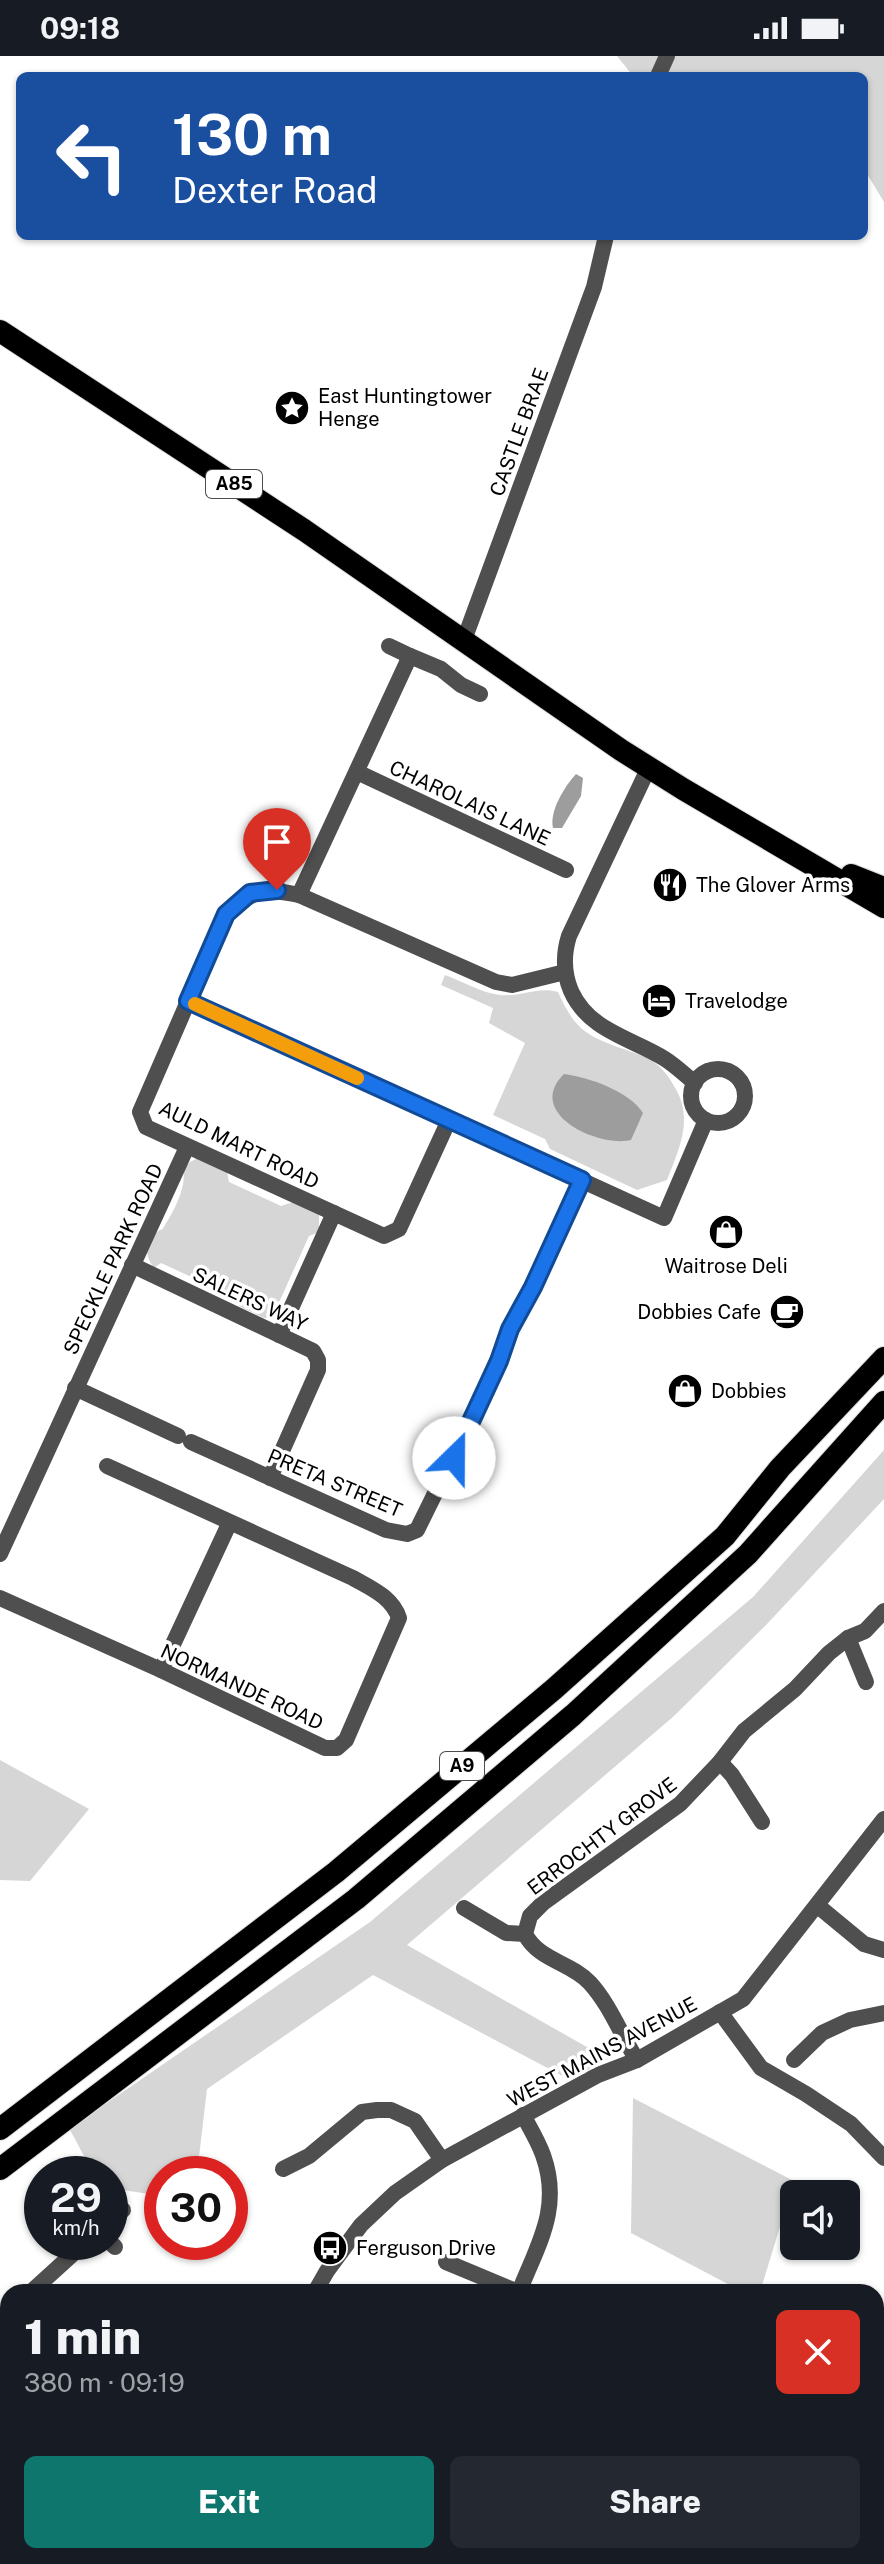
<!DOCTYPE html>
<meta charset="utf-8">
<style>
:root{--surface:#171b24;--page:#242831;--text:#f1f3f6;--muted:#9ea1a6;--accent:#0f766e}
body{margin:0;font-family:"Public Sans",sans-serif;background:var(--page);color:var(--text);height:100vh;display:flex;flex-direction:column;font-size:30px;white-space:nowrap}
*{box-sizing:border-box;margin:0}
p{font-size:26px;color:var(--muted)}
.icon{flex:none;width:44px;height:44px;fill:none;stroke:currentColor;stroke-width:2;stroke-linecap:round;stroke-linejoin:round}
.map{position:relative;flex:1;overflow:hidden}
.panel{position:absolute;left:0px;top:2228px;width:884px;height:280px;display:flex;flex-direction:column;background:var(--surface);border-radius:24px 24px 0 0;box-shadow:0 2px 6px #0004}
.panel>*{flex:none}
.banner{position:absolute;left:16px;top:16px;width:852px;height:168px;border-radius:12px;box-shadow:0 2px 6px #0004;background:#1a4fa0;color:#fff;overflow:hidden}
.tools{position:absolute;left:780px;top:2124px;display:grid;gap:16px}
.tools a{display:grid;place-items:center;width:80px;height:80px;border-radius:12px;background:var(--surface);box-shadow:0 2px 6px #0004;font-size:40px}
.speed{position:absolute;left:24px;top:2100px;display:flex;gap:16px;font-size:40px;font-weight:700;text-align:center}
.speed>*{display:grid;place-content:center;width:104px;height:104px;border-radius:50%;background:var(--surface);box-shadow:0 2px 6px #0004;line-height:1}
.speed small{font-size:20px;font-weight:400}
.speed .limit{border:12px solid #d22;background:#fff;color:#111}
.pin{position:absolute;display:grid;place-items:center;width:68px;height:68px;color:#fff;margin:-82px -34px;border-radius:50% 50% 50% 0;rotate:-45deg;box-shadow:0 0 8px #0007}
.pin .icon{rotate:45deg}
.me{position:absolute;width:88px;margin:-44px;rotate:23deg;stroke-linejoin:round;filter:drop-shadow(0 0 6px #0008)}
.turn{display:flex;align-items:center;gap:28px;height:168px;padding:0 24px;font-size:36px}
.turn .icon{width:104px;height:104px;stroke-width:2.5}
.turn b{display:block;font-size:56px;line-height:68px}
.round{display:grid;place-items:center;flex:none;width:84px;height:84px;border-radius:12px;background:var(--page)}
.summary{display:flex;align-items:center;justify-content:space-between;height:136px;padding:0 24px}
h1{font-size:48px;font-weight:800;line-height:60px}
.cta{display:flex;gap:16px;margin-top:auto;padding:16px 24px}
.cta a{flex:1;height:92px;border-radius:12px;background:var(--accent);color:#fff;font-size:32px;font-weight:800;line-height:92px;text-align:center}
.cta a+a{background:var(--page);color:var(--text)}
.status{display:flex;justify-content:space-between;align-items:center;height:56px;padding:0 40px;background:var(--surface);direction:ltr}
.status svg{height:22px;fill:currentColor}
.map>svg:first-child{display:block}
.green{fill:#d6d6d6}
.water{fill:#9d9d9d}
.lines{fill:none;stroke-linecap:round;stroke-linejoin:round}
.trunk-casing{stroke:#dbdbdb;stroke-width:24}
.minor{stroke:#4f4f4f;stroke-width:16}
.tertiary{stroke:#4f4f4f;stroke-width:16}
.trunk{stroke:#000;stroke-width:22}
.route-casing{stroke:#114b97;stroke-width:20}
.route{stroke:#1a73e8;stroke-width:14}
.slow{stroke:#f59e0b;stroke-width:14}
.labels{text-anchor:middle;stroke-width:7;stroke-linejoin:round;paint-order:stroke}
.shield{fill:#fff;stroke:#4c4c4c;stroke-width:2}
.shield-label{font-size:18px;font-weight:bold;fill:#000}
.poi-label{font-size:20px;fill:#000;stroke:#fff;text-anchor:start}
.street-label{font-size:20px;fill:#000;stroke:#fff}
</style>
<div class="status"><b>09:18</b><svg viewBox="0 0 49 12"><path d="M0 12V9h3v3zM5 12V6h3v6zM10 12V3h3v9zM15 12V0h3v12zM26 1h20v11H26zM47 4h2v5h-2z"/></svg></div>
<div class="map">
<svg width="884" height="2508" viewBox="0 0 884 2508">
<rect width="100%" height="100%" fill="#fff"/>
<g class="green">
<polygon points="617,0 660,0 650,20 633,20"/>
<polygon points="675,0 884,0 884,146 864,113 864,20 665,20"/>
<path d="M445,919C462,925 482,937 500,939C522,941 538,930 558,936C565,951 572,966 586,976C604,989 629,993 649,1003C660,1009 668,1019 674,1030C694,1062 680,1091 667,1124L637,1134L550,1093L545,1083L493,1059L525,987L489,967L493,952L441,929Z"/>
<path d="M198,1102L227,1116L229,1126L281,1150L293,1146L319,1158V1176L309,1180L272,1262H264L239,1250L237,1242L161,1207L154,1212C145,1201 144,1187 156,1177C165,1169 159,1179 165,1169C174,1155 187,1130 183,1114L190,1106Z"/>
<path d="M884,1394V1443L767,1568L674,1660L407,1889L608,2003L570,2024L373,1919L207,2033L197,2118H162V2140L123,2134L110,2125V2118C87,2118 81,2090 69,2073L370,1866L753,1541Z"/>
<polygon points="0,1704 89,1753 30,1825 0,1824"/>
<polygon points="633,2042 794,2125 760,2236 743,2236 631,2177"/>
</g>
<g class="water">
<path d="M576,718L583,722L581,740L562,772H553C549,755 565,730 576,718Z"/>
<path d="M564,1018C589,1021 630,1036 643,1057L631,1084C598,1092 524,1057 564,1018Z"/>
</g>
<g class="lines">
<g class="trunk-casing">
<g id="trunk">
<polyline points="0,275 304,474 621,694 683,733 884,851"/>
<polyline points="851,819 884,832"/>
<polyline points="0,2073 336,1816 554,1633 725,1480 780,1412 884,1302"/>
<polyline points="0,2113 356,1843 573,1659 748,1498 884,1346"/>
</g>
</g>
<g class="minor">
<polyline points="658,20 667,0"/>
<polyline points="464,584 594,231 606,180"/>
<polyline points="389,590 410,600"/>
<path d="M649,711L569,880C563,899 563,916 571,935C589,975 631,982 665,1003C676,1010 685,1019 695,1027"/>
<polyline points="357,716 566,814"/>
<polyline points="299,839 410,600 441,613 461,629 480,638"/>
<polyline points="188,945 664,1162 706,1064"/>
<circle cx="718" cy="1040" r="27"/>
<path d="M449,1064L399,1173L384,1180L146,1071L140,1056L226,858C254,834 262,831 299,839L496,926L512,929L565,916"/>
<polyline points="132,1209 313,1295 318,1304 318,1314 270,1422"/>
<polyline points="279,1279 334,1157"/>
<polyline points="75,1332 178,1380"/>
<polyline points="191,1386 386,1474 407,1478 417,1474 482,1342 510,1273 533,1231 582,1124"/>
<polyline points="0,1498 187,1091"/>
<path d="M0,1542L161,1614L325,1692H337L346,1684L399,1562C392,1541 372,1533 353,1522L107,1410"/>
<polyline points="848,1582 866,1626"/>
<polyline points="161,1614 229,1468"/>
<polyline points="720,1706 732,1719 762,1766"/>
<polyline points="818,1850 864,1888 884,1894"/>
<polyline points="464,1852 506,1877 525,1878"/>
<path d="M637,2004C621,1979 610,1949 590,1927C571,1906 539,1905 525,1878L530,1860L543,1847L680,1748L720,1706L744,1675L795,1633L829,1597L848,1582L865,1575L884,1555"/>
<polyline points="794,2004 822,1977 850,1964 884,1957"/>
<polyline points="283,2113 309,2100 362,2056 377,2054 391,2054 415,2065 442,2104"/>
<polyline points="110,2165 123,2154"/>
<polyline points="110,2186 115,2191"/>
<polyline points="446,2206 518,2236"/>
<polyline points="31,2236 86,2186"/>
<path d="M519,2236C538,2188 562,2152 543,2099C538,2085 530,2072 523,2059"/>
<polyline points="0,2273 8,2262"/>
<polyline points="0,2340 8,2344"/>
<polyline points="601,2500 602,2508"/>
<polyline points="0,2504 9,2508"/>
<polyline points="299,2507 301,2508"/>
<polyline points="383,2508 388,2500"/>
<polyline points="747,2508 751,2500"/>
</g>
<g class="tertiary">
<polyline points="720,1956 761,2012 806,2038 851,2068 884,2102"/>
<polyline points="315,2236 327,2215 361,2169 395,2137 442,2104 598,2019 637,2004 743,1943 884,1763"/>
<polyline points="206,2508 208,2500"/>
</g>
<use href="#trunk" class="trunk"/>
</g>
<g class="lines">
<g class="route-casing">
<polyline id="route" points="277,834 250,837 226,858 188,945 582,1124 533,1231 510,1273 499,1305 454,1402"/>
</g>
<use href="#route" class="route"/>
<polyline class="slow" points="195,948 357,1022"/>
</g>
<defs>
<g id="sight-disc" transform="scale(1.8)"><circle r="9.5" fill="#000" stroke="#fff"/><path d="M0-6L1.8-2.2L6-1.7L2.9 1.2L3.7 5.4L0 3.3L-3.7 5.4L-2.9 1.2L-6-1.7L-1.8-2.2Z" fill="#fff"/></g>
<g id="restaurant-disc" transform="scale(1.8)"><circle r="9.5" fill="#000" stroke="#fff"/><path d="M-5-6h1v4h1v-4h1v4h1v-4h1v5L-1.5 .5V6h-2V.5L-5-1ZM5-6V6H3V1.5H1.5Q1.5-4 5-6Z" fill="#fff"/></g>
<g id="hotel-disc" transform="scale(1.8)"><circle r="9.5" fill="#000" stroke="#fff"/><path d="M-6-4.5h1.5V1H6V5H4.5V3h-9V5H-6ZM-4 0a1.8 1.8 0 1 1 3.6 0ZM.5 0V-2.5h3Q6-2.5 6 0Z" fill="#fff"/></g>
<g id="shop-disc" transform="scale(1.8)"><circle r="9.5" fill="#000" stroke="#fff"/><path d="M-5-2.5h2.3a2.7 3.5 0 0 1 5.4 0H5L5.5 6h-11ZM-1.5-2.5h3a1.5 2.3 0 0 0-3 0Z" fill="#fff"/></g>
<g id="cafe-disc" transform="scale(1.8)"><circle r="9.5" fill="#000" stroke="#fff"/><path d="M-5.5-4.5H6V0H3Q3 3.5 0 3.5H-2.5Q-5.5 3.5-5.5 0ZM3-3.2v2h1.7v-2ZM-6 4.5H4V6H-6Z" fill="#fff"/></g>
<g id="bus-disc" transform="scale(1.8)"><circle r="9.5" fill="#000" stroke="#fff"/><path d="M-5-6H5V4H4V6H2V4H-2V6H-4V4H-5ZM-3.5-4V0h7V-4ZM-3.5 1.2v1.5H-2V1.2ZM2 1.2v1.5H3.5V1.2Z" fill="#fff"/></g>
</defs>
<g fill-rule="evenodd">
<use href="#sight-disc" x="292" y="352"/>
<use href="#restaurant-disc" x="670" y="829"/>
<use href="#hotel-disc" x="659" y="945"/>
<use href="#shop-disc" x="726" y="1176"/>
<use href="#cafe-disc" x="787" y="1256"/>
<use href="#shop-disc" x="685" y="1335"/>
<use href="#bus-disc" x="330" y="2192"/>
</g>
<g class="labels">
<g class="shield">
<rect x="206" y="414" width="56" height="28" rx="6"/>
<rect x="440" y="1696" width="44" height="28" rx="6"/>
</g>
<g class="shield-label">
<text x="234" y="434">A85</text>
<text x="462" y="1716">A9</text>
</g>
<g class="poi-label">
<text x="318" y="347">East Huntingtower<tspan x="318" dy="23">Henge</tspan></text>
<text x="696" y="836">The Glover Arms</text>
<text x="685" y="952">Travelodge</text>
<text x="726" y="1217" text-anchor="middle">Waitrose Deli</text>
<text x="761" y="1263" text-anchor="end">Dobbies Cafe</text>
<text x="711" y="1342">Dobbies</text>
<text x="356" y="2199">Ferguson Drive</text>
</g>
<g class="street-label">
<text transform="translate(519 376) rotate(-70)" y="7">CASTLE BRAE</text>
<text transform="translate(470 747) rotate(25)" y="7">CHAROLAIS LANE</text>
<text transform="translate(239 1089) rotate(26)" y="7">AULD MART ROAD</text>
<text transform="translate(113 1203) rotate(-65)" y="7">SPECKLE PARK ROAD</text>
<text transform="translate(250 1243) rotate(25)" y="7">SALERS WAY</text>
<text transform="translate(335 1427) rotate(23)" y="7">PRETA STREET</text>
<text transform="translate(242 1631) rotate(25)" y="7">NORMANDE ROAD</text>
<text transform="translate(602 1780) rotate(-37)" y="7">ERROCHTY GROVE</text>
<text transform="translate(602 1996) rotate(-28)" y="7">WEST MAINS AVENUE</text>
</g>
</g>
</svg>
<div class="tools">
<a><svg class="icon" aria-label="sound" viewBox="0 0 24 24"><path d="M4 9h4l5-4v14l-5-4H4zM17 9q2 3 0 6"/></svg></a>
</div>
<div class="speed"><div>29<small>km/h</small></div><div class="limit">30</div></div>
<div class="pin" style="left:277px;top:834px;background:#d93025"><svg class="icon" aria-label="arrive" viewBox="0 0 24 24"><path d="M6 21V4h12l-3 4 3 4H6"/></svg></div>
<svg class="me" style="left:454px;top:1402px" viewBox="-20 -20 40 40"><circle r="19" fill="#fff"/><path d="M0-13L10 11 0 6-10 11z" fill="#1a73e8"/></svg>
<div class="banner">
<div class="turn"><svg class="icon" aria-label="left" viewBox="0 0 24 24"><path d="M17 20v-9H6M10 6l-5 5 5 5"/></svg><div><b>130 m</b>Dexter Road</div></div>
</div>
<section class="panel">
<div class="summary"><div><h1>1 min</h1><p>380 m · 09:19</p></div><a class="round" style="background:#d93025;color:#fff"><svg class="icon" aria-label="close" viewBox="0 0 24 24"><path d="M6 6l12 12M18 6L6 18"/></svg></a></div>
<div class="cta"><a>Exit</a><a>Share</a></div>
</section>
</div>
